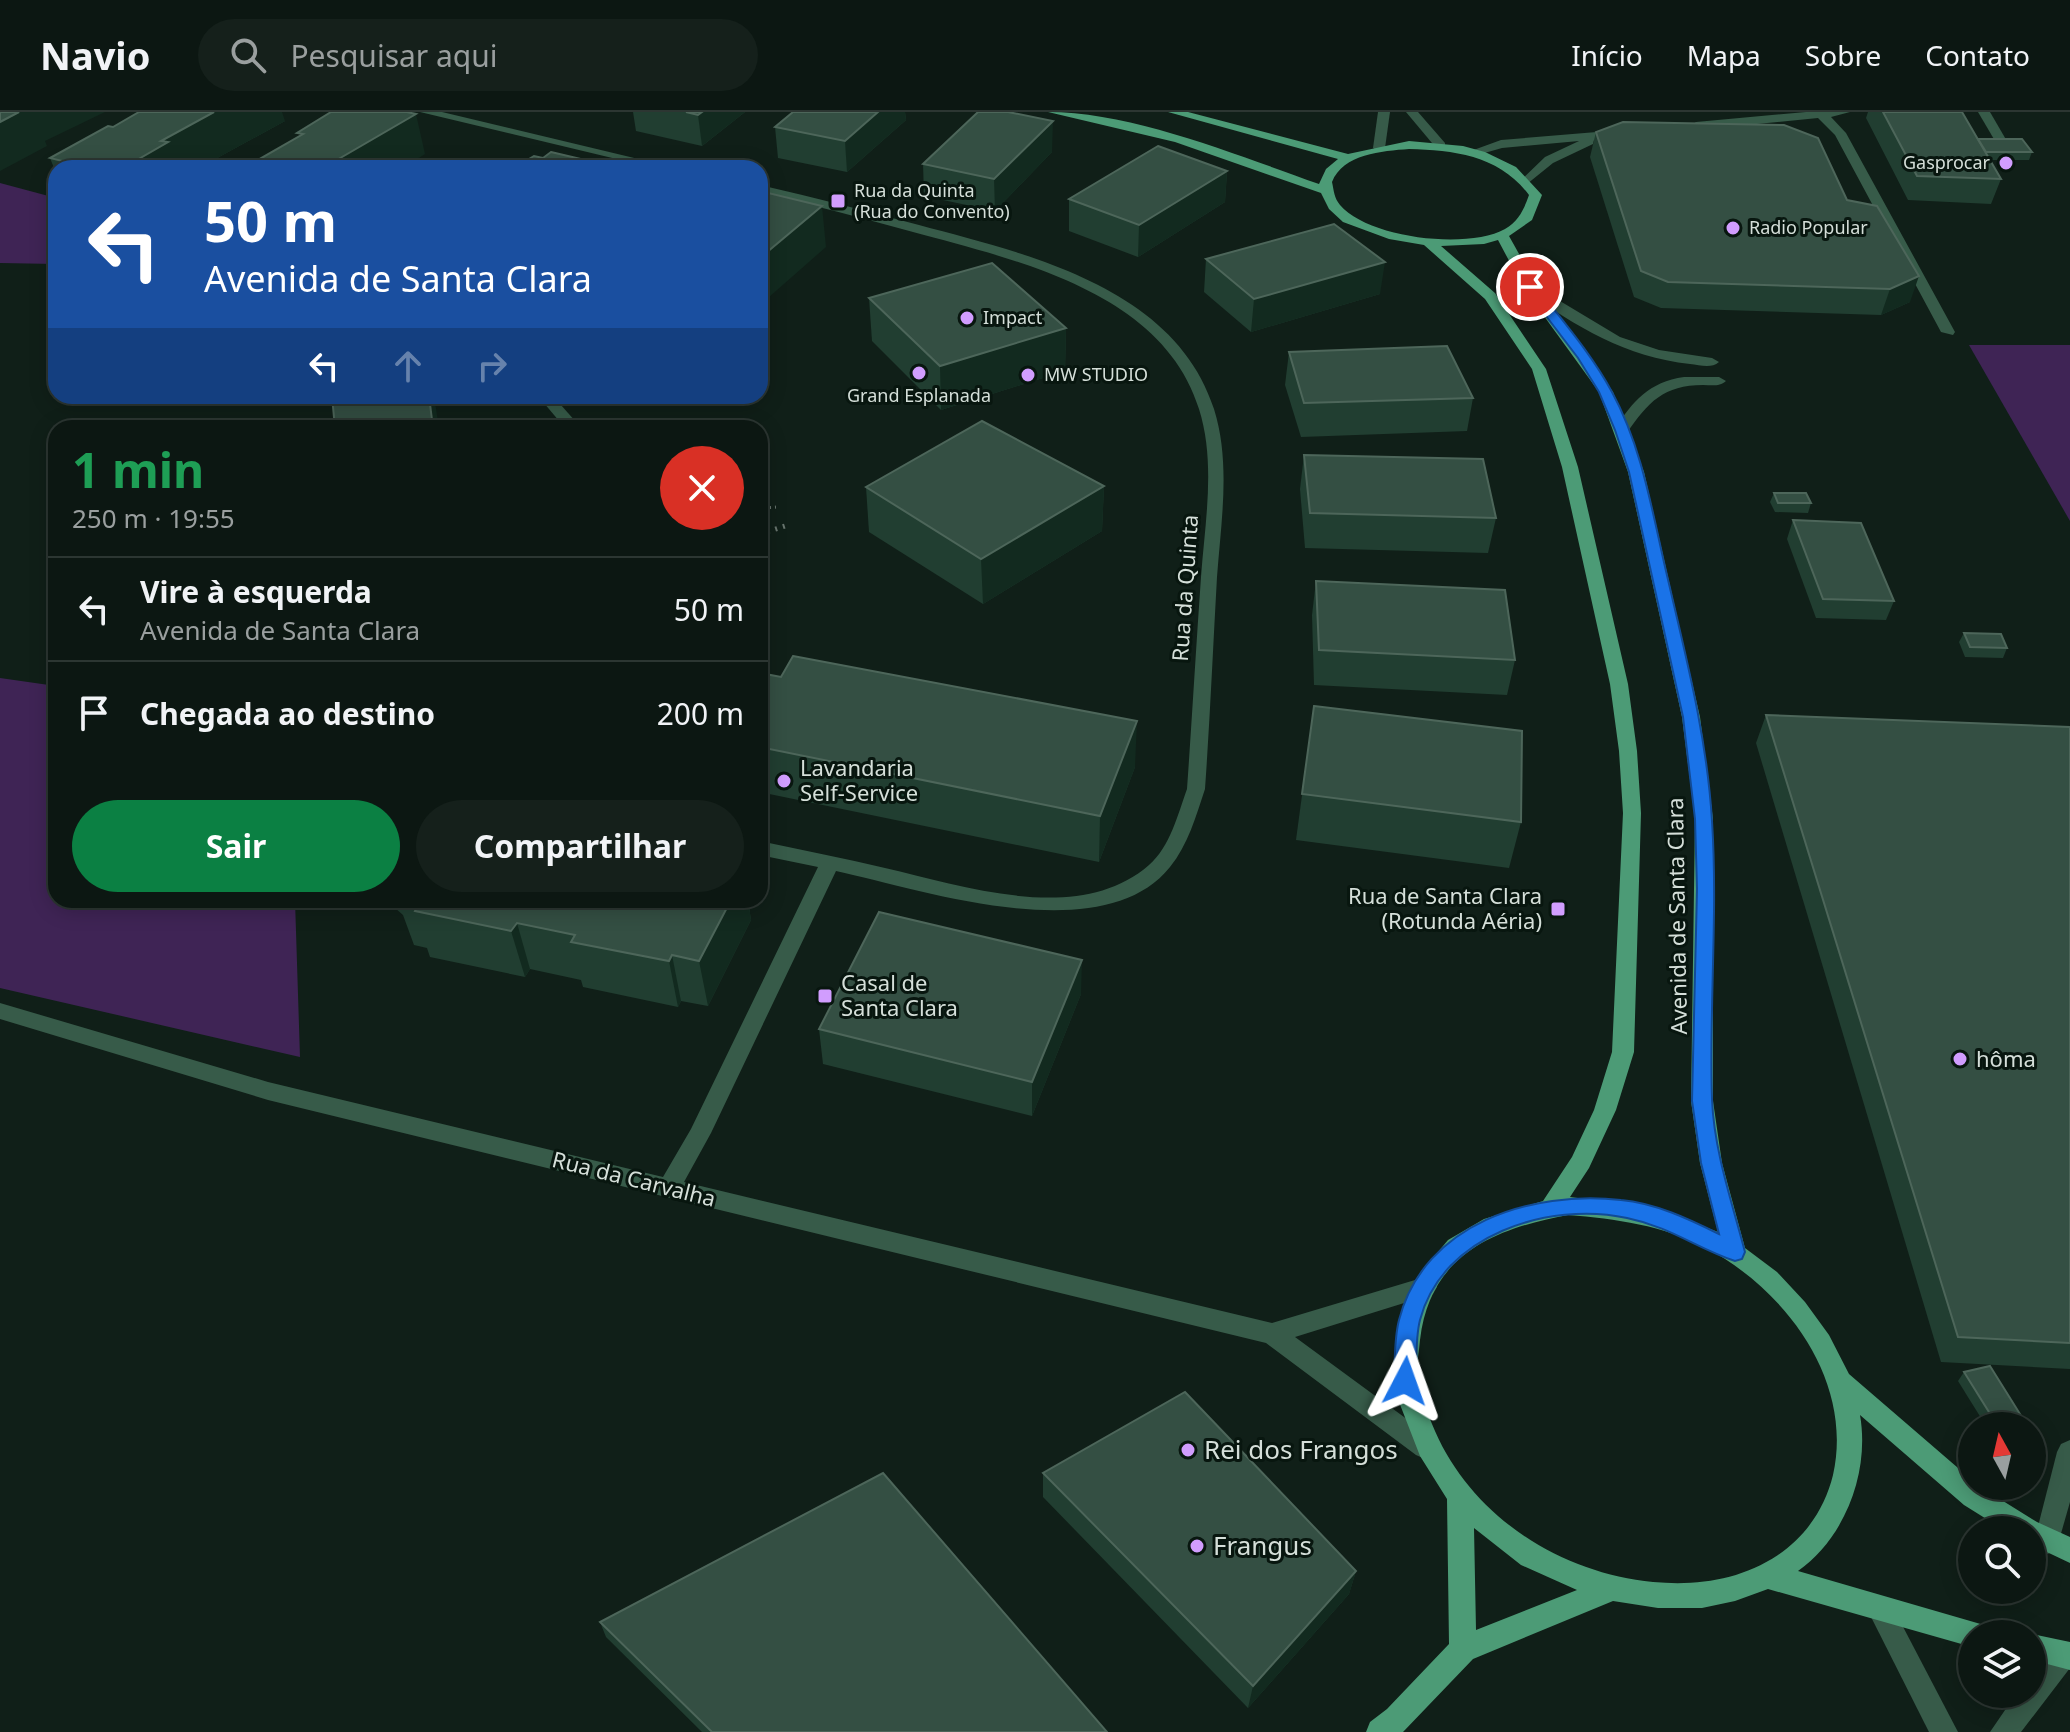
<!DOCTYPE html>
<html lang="pt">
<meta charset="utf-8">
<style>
:root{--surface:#0c1712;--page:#15201b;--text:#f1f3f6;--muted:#9a9f9f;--line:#2c3632;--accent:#0b8043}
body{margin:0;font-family:"Noto Sans",sans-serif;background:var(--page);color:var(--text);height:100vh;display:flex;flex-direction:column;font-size:30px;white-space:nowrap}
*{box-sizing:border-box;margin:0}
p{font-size:26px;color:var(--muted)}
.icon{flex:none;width:44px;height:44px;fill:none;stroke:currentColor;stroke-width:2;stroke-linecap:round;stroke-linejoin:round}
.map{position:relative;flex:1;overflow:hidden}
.drawer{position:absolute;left:48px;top:308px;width:720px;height:488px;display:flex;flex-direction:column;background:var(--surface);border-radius:24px;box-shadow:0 4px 20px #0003,0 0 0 2px var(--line)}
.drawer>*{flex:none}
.hud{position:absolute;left:48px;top:48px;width:720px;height:244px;border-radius:24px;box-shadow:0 4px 20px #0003,0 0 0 2px var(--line);background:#1a4fa0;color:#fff;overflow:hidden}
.needle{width:52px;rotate:352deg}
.controls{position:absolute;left:1958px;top:1300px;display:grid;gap:16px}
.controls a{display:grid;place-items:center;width:88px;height:88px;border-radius:50%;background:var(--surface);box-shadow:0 4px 20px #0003,0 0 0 2px var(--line);font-size:40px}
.pin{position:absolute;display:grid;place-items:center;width:68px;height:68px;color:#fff;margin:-34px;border:4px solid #fff;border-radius:50%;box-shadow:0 2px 8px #0007}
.me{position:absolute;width:88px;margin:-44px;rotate:4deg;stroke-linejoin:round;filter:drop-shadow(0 0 6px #0008)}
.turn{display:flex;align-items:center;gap:28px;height:168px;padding:0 24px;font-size:36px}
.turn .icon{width:104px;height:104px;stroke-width:2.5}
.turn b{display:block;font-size:56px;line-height:68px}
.lanes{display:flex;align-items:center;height:76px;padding:0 24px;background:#0003;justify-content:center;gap:40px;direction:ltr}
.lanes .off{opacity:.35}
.round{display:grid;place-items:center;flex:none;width:84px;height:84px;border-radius:42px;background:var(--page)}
.headline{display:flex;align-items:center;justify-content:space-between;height:136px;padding:0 24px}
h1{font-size:48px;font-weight:700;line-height:60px;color:#1e9e55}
.button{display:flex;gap:16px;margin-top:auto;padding:16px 24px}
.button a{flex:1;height:92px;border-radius:48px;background:var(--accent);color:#fff;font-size:32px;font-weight:700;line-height:92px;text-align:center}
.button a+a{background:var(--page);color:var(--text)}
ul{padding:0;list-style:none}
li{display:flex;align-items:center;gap:24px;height:104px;padding:0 24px;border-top:2px solid var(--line)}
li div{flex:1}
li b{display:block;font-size:30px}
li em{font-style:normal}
header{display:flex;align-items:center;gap:48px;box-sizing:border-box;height:112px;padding:0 40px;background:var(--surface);border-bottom:2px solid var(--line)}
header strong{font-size:38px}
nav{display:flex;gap:44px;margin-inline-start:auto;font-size:28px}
.search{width:560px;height:72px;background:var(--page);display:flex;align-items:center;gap:20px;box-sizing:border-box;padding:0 28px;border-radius:44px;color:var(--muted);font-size:30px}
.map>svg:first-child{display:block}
.green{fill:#3f2455}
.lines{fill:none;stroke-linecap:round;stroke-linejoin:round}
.path-far1{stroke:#68756e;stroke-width:3;stroke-dasharray:1 4;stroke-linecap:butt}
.path{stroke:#68756e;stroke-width:5;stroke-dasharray:2 6;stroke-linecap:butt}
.minor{fill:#375b49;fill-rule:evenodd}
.major{fill:#4c9b76;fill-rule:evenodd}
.wall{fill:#213e31}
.shaded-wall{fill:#122a1f}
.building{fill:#344f43;stroke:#4d665a;stroke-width:2}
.route{fill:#1a73e8;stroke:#114b97;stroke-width:2}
.poi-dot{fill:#d19dfe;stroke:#08160f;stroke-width:3}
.labels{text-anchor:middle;stroke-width:6;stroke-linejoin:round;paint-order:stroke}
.far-poi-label{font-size:18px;fill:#d5dfd9;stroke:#08160f;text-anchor:start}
.street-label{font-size:22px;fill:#d5dfd9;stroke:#08160f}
.poi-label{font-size:22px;fill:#d5dfd9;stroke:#08160f;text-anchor:start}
.near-poi-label{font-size:26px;fill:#d5dfd9;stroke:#08160f;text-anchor:start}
</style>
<header>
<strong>Navio</strong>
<div class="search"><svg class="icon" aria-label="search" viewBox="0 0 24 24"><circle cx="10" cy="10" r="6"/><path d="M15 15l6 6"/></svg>Pesquisar aqui</div>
<nav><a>Início</a><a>Mapa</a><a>Sobre</a><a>Contato</a></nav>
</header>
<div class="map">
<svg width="2070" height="1620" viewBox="0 0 2070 1620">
<rect width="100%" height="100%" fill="#101f18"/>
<g class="green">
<polygon points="0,71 56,86 56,152 0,151"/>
<polygon points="1969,233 2070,233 2070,409"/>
<polygon points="0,566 56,574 56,788 295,788 300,945 0,876"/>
</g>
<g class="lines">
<polyline class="path-far1" points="760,396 778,395"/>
<polyline class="path" points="760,422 785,414"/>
<g class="minor">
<polygon points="420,0 442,0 676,56 654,56"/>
<polygon points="1378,0 1390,0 1385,36 1379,40 1373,36"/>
<polygon points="1406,0 1418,0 1445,31 1445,37 1437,37"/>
<polygon points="1806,0 1850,0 1831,5 1846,21 1955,220 1953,223 1941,220 1835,23 1818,6 1696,18 1690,14 1696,10"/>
<polygon points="1978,0 1990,0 2008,31 2006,34 1998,34"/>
<polygon points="1621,18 1627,22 1625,25 1594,28 1593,32 1553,51 1527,72 1521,68 1545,45 1579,29 1502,36 1474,44 1468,40 1501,28"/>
<path d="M760,73C813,85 866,99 919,113C1027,142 1175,175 1214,297C1231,351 1221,410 1217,465C1213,536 1210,606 1205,677C1196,704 1188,733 1170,755C1103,839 923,778 836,759L711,1021L684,1070L1272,1211L1425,1165L1433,1168L1437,1175L1433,1182L1295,1225L1434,1327L1438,1335L1434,1343L1425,1347L1416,1343L1266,1231L268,988L0,907V891L268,970L663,1065L691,1017L818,755L760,743V729C802,738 844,746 885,756C965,774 1079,814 1149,753C1170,735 1178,702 1187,677C1192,606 1196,536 1201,465C1205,410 1216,351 1199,297C1163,180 1016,148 913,120C862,106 811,92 760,81Z"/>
<path d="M1530,171L1620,225L1659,238L1712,246L1719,250C1711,257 1700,253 1690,252C1626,245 1576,215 1525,178V172Z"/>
<path d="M1684,265H1719L1726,269C1719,275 1712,273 1703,273C1664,273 1648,290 1627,321H1617L1614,318C1633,289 1649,270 1684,265Z"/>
<polygon points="538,284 553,284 576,310 576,316 565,316"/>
<polygon points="2070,1328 2070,1390 2056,1439 2047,1442 2038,1439 2034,1430 2057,1340 2061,1332"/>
<polygon points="1880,1484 1889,1488 1958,1620 1929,1620 1867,1497 1871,1488"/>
<polygon points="2064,1529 2070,1531 2070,1556 2021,1620 1990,1620 2016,1582 2032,1582 2032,1561 2054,1532"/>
</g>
<g class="major">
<path d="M1048,0C1133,0 1239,44 1319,72L1326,57L1338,47L1168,0H1188L1348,42L1409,29L1463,34L1485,40L1516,55L1542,83L1532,108L1509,124L1537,174L1613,280L1644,360L1700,605L1713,707V989L1722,1051L1745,1136L1777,1160L1805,1190L1829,1223L1849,1262L1972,1368V1374H1979L2037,1410L2070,1425V1451L2032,1433V1418H2004L1964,1393L1860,1303C1870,1360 1845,1426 1798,1459L1984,1513L1987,1522H1972V1535L1768,1477L1735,1489L1702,1496H1658L1613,1489L1473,1547L1403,1620H1366L1370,1610L1387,1597L1449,1532L1447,1387L1420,1344L1394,1277L1393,1260L1398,1215L1418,1164L1448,1128L1484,1107L1543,1089L1572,1045L1594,998L1612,940L1623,701L1619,639L1610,572L1562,355L1532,257L1485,187L1424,133L1389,127L1343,110L1329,97L1321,81L1175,30ZM1409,37C1455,38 1500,44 1529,83C1524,97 1519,109 1505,117C1467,138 1368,126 1340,93C1334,86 1334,79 1332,70C1343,42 1382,39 1409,37ZM1498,128L1523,175L1599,280L1628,360L1682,605L1695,707L1691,989L1700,1051L1718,1120L1656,1096L1570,1085L1589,1056L1616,998L1634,940L1641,701L1637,639L1628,572L1578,355L1546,257L1495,181L1441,134L1484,132ZM1568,1103C1616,1107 1663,1113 1706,1136C1786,1178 1854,1269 1833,1363C1825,1396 1806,1424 1778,1443C1740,1468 1698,1474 1653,1470C1558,1461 1468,1402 1432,1312C1427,1299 1420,1285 1418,1271C1415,1257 1419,1242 1420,1228C1430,1143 1493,1117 1568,1103ZM1474,1416L1521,1453L1577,1478L1476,1518Z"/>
<polygon points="2031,1522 2032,1522 2070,1530 2070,1558 2032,1548"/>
</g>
</g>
<g class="wall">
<polygon points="633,0 745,0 702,34 636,19"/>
<polygon points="793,0 905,0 906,8 847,60 778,46 775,15"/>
<polygon points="1868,0 1962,0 1978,27 2032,40 2029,48 1990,48 2001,67 1991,92 1908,88 1866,6"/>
<polygon points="285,9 199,56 56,56 56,61 50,46 113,15"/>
<polygon points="1596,20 1847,88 1910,190 1881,203 1661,196 1634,185 1590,45"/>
<polygon points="1052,40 995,99 924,84 923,52"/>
<polygon points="1227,59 1225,90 1138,145 1069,119 1069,87"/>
<polygon points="1206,147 1380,182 1251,220 1204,180"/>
<polygon points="869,186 1066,216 1065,259 941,298 872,229"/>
<polygon points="1289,240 1473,286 1467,319 1301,325 1285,273"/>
<polygon points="1304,343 1496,406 1488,441 1305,436 1300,377"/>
<polygon points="1104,374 1102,419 983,492 869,420 866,375"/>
<polygon points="1774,381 1811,391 1808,401 1775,400 1770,390"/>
<polygon points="1793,408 1894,489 1886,508 1816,506 1787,427"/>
<polygon points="1316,469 1515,548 1507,583 1314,573 1312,503"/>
<polygon points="1964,521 2007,536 2003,546 1965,545 1959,530"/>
<polygon points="760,561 1135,655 1099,750 760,680"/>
<polygon points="1314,594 1521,710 1509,756 1296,728"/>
<polygon points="1766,603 2070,615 2070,1257 1941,1250 1756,631"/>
<polygon points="386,788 748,788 751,808 708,894 681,889 678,895 583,875 581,868 530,857 525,865 430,845 427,836 414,833 403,803"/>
<polygon points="1081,882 1032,1004 823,952 819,917"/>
<polygon points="1964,1260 2013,1311 2000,1314 1986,1314 1958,1269"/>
<polygon points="1043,1361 1356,1459 1349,1482 1248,1596 1043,1385"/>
<polygon points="600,1510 1107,1620 702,1620 606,1525"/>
</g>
<g class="shaded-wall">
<polygon points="19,0 105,0 45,29 47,34 0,59 0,10"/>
<polygon points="214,0 282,0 285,9 199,56 123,56 161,29"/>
<polygon points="702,0 745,0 702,34 698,3"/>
<polygon points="878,0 905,0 906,8 847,60 845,29"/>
<polygon points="416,2 425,42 403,56 323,56"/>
<polygon points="1053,9 1052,40 995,99 994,67"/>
<polygon points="1227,59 1225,90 1138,145 1139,113"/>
<polygon points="822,94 826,135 760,193 760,146"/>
<polygon points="1385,150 1380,182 1251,220 1254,187"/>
<polygon points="1919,164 1910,190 1881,203 1890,177"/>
<polygon points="1066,216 1065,259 941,298 940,254"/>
<polygon points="429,284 434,284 439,316 433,316"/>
<polygon points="1104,374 1102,419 983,492 981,447"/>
<polygon points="1137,609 1135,655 1099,750 1100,704"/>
<polygon points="731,788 748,788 751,808 708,894 699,849"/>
<polygon points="517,811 530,857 525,865 511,819"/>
<polygon points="672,843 681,889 678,895 669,849"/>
<polygon points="1082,848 1081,882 1032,1004 1032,970"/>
<polygon points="2020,1302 2013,1311 2000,1314 1990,1314 1994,1308"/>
<polygon points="1356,1459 1349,1482 1248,1596 1253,1574"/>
</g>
<g class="building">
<polygon points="0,0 19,0 0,10"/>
<polygon points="139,0 214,0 161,29 168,30 123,56 90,56 50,46 108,14 113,15"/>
<polygon points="331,0 407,0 416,2 323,56 244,56 303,22 297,21"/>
<polygon points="686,0 702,0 698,3"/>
<polygon points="793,0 878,0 845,29 775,15"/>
<polygon points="978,0 1008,0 1053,9 994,67 923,52"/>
<polygon points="1883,0 1962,0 2001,67 1917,64"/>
<polygon points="1623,10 1784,13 1818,26 1847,88 1877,94 1919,164 1890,177 1668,170 1641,159 1596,20"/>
<polygon points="1978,27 2022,27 2032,40 1986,40"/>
<polygon points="1158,34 1227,59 1139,113 1069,87"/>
<polygon points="551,40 602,52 597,56 514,56 534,44 543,46"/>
<polygon points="760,79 822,94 760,146"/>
<polygon points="1334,112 1385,150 1254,187 1206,147"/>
<polygon points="992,151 1066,216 940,254 869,186"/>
<polygon points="1447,234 1473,286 1304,291 1289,240"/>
<polygon points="332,284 429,284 433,316 335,316"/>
<polygon points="982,309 1104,374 981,447 866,375"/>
<polygon points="1304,343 1483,347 1496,406 1310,401"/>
<polygon points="1774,381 1806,381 1811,391 1778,391"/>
<polygon points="1793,408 1861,411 1894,489 1823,487"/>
<polygon points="1316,469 1505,478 1515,548 1319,538"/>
<polygon points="1964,521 2001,522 2007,536 1970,535"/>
<polygon points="793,544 1137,609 1100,704 760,635 760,561 781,565"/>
<polygon points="1314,594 1522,619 1521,710 1302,682"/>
<polygon points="1766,603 2070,615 2070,1231 1958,1225"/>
<polygon points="399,788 731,788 699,849 672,843 669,849 571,830 575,823 517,811 511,819 415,799 419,792"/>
<polygon points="879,800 1082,848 1032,970 819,917"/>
<polygon points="1990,1254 2020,1302 1994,1308 1964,1260"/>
<polygon points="1185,1280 1356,1459 1253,1574 1043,1361"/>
<polygon points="883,1361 1107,1620 712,1620 600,1510"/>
</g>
<path class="route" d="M1525,172H1534C1561,207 1591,241 1612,280C1642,335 1652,399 1666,459C1685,541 1707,624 1712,709C1718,801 1709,894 1712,987C1714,1039 1732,1090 1745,1140L1742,1147L1735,1149C1696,1136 1671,1115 1627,1106C1549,1089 1442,1123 1420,1208C1415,1227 1417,1250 1416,1269L1413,1276L1405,1279L1397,1276L1394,1269C1395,1250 1394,1227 1399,1208C1424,1111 1532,1078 1621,1088C1655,1091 1689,1107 1719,1122L1701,1051L1692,989L1697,777L1695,707L1683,605L1629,360L1615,318L1599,280L1578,246L1524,175Z"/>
<g class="poi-dot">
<circle cx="2006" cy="51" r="8"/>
<rect x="830" y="81" width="16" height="16" rx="4"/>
<circle cx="1733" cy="116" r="8"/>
<circle cx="967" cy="206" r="8"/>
<circle cx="919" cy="261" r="8"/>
<circle cx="1028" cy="263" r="8"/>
<circle cx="784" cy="669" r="8"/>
<rect x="1550" y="789" width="16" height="16" rx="4"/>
<rect x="817" y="876" width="16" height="16" rx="4"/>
<circle cx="1960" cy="947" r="8"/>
<circle cx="1188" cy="1338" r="8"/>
<circle cx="1197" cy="1434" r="8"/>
</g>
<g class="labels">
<g class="far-poi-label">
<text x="1990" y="57" text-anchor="end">Gasprocar</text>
<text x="854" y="85">Rua da Quinta<tspan x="854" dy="21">(Rua do Convento)</tspan></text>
<text x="1749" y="122">Radio Popular</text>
<text x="983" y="212">Impact</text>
<text x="1044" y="269">MW STUDIO</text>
<text x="919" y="290" text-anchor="middle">Grand Esplanada</text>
</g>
<g class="street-label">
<text transform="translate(1185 476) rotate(-86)" y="8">Rua da Quinta</text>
<text transform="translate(1677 804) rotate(-91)" y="8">Avenida de Santa Clara</text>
<text transform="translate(634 1067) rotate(14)" y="8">Rua da Carvalha</text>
</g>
<g class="poi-label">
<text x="800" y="664">Lavandaria<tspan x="800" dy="25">Self-Service</tspan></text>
<text x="1542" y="792" text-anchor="end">Rua de Santa Clara<tspan x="1542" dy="25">(Rotunda Aéria)</tspan></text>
<text x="841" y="879">Casal de<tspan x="841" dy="25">Santa Clara</tspan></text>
<text x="1976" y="955">hôma</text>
</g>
<g class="near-poi-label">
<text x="1204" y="1347">Rei dos Frangos</text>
<text x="1213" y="1443">Frangus</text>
</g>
</g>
</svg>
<div class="controls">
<a><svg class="needle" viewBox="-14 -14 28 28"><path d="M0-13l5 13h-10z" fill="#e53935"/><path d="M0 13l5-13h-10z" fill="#9a9f9f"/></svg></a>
<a><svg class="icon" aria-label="search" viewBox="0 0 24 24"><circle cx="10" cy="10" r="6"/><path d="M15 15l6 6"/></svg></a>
<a><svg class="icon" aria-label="layers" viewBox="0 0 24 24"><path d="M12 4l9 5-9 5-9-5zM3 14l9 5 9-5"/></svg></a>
</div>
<div class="pin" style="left:1530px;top:175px;background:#d93025"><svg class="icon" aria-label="arrive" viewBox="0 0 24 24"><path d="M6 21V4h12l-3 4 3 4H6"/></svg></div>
<svg class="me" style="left:1405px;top:1269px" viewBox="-20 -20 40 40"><path d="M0-17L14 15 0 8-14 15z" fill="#1a73e8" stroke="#fff" stroke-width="4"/></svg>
<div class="hud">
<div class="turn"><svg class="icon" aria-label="left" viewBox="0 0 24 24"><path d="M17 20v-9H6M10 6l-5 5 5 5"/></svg><div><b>50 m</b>Avenida de Santa Clara</div></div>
<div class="lanes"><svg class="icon" aria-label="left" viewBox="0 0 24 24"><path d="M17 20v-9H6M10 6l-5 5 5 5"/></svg><svg class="icon off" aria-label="ahead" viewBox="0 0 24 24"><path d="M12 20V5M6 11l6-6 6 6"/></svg><svg class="icon off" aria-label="right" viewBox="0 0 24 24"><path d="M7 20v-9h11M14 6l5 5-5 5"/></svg></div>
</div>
<section class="drawer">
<div class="headline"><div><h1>1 min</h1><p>250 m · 19:55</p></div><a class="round" style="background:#d93025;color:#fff"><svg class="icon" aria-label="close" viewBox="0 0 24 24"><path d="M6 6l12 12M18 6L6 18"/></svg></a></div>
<ul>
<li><svg class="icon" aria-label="left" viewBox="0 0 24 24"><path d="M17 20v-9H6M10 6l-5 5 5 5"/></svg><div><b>Vire à esquerda</b><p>Avenida de Santa Clara</p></div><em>50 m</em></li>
<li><svg class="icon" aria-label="arrive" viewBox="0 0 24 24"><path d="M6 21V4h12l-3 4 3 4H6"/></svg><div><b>Chegada ao destino</b></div><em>200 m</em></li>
</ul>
<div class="button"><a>Sair</a><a>Compartilhar</a></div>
</section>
</div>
